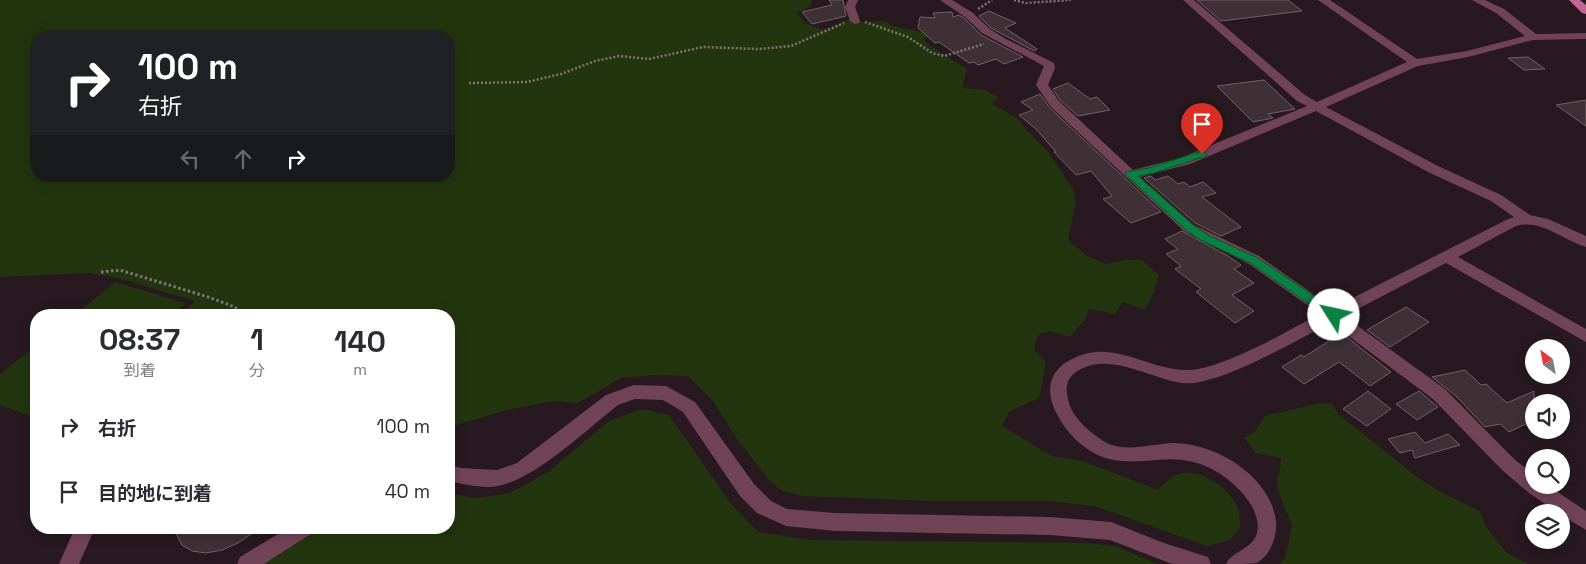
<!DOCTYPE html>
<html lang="ja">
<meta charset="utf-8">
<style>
:root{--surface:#fff;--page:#f7f7f7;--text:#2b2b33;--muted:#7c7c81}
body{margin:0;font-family:"Space Grotesk","Noto Sans JP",sans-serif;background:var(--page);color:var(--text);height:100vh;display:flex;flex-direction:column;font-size:19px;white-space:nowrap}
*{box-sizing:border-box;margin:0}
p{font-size:16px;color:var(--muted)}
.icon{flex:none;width:28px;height:28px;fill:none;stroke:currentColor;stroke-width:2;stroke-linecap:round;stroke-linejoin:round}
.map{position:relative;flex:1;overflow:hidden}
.side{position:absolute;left:30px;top:309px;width:425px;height:225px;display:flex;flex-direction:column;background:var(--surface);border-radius:20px;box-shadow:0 2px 12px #0003}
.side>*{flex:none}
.top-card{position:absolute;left:30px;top:30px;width:425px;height:152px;border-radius:20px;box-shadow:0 2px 12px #0003;background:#202124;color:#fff;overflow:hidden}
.needle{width:32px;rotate:328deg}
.buttons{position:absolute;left:1525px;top:339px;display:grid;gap:10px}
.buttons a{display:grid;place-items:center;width:45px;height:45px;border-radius:50%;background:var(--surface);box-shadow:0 2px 12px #0003;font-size:25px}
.pin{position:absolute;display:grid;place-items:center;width:42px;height:42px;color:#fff;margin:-51px -21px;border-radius:50% 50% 50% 0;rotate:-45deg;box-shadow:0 0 5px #0007}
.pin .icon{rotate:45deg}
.me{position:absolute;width:55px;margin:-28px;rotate:305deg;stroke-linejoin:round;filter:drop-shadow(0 0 4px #0008)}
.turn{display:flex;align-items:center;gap:18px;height:105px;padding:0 25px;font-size:22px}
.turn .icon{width:65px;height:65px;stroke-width:2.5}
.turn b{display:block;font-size:35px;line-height:42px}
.lanes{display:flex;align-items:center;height:48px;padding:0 25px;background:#0003;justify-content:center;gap:25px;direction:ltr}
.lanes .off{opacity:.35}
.eta{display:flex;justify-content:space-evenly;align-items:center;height:85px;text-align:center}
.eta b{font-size:30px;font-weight:700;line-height:35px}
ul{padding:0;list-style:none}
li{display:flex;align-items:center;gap:15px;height:65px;padding:0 25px}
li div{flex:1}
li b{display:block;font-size:19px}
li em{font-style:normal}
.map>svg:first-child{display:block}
.green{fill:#22350e;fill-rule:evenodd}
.building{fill:#3f3036;stroke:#726167}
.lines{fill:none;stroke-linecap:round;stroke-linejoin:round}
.path-far1{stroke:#807479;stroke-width:2.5;stroke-dasharray:2 2;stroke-linecap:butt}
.path{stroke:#807479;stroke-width:3;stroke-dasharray:2.5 2.5;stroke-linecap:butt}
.minor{fill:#714356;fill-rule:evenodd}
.major{fill:#c3658e;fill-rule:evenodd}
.route{fill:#0b8043;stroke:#07532c}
</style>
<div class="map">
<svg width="1586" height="564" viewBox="0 0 1586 564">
<rect width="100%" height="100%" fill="#27191f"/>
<g class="green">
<path d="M0,0H812L811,6L797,13L806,24L824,30L852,18L863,22L884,21L894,26L934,35L923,38L928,44L967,69L962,88L986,90L998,97L992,104L1017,118L1028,132L1047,150L1073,189L1076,202L1068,240L1087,256L1106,264L1126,260H1142L1159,275L1154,292L1145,310L1123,302L1115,314L1089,309L1085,320L1070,337L1051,331L1038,335L1034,349L1046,363L1039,398L1010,411L1002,426L1052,456L1086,462L1158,490C1163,485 1170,478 1176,475C1198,465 1235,490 1239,513C1240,517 1240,523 1240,528L1230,540L1207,546L1094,506L1048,501H931L803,496L782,491L767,478L737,439L713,401L688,376L654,375L621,378L578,403L553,401L507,410L449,427V315H179L195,301L118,278L89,273L0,277ZM36,36H449V176H36Z"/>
<polygon points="115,282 186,303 172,315 75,315"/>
<polygon points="36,346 36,418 0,405 0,374"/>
<polygon points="1320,403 1332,404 1338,414 1421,480 1445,494 1480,511 1486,527 1508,554 1529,564 1279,564 1285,558 1292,526 1279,493 1277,479 1280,470 1281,458 1256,453 1244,438 1254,432 1265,416"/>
<polygon points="642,409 669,415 732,505 758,532 810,540 1086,543 1115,546 1158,564 264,564 321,528 449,528 449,493 475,498 510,493 548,472 609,421"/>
</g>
<g class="building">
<polygon points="829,0 843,0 846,16 812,24 802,12 832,5"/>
<polygon points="1197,0 1288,0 1302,11 1221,21"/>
<polygon points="989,11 1016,23 1005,28 1037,49 1034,51 991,28 979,16"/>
<polygon points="952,12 953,17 959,15 964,18 981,35 1023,57 1004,64 996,59 978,65 974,62 969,63 939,42 935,43 918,28 920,17 935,18 933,13"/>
<polygon points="1528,57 1545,69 1524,70 1508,58"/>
<polygon points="1264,80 1295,109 1268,114 1273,118 1253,122 1217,86"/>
<polygon points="1068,83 1090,99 1097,97 1110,110 1078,116 1060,100 1053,89"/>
<polygon points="1040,94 1050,108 1161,212 1131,223 1103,199 1112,196 1091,171 1076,175 1054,152 1056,152 1036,129 1019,115 1033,110 1021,102"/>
<polygon points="1586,100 1586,126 1556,105"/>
<polygon points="1151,176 1155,180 1168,176 1178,184 1184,182 1190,187 1203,182 1216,193 1202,197 1241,227 1221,236 1195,223 1144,178"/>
<polygon points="1182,231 1228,256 1241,265 1234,269 1254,283 1232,295 1254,311 1235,323 1196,292 1201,289 1175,269 1181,266 1166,254 1178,249 1165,239"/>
<polygon points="1406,307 1429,322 1390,347 1367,330"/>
<polygon points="1343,334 1391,372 1370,386 1339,362 1304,384 1282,367 1301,355 1304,357 1335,337 1337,339"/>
<polygon points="1465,370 1481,385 1486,384 1507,403 1534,391 1534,420 1509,432 1500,424 1485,427 1456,396 1432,377"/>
<polygon points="1368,391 1391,409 1367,426 1343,409"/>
<polygon points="1419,391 1438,407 1417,420 1396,404"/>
<polygon points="1415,432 1425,443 1448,434 1460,445 1415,458 1412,450 1400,453 1388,439"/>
<polygon points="173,528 260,528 238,543 222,550 206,553 192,551 182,545"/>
</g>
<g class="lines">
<g class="path-far1">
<polyline points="1014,0 1026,3 1071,0"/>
<polyline points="978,9 992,0"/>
<polyline points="865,22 908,37 932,53 944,56 984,44"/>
<polyline points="469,83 527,82 561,74 595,61 619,56 649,59 703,47 759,49 791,46 844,23"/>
</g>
<polyline class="path" points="101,272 120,270 208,297 230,305 249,315"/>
<g class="minor">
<polygon points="848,0 858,0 855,7 860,21 859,23 855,24 850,21 845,7"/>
<path d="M940,0H952L973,13L990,29L1006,39L1054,63L1055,68L1048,85L1059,101L1133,170L1180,158L1307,106L1297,101L1183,0H1194L1305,95L1317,102L1407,62L1318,0H1330L1417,59L1467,51L1525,36L1496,13L1472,0H1485L1504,9L1536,34L1586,33V39L1533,40L1468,57L1418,66L1326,107L1438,166L1501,195L1530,215L1548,219L1586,236V247C1562,240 1542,219 1516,226L1458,257L1586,329V342L1446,263L1344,316L1445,389L1514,459L1534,475V485H1547L1586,511V530L1563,516L1561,512H1557L1529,493L1502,470L1433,399L1331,323C1298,339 1216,388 1182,383C1149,378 1107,350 1076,372C1067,378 1065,388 1068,399C1071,417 1091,434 1107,443C1127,453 1154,443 1175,443C1217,444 1270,476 1276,521C1278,535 1270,557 1256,563C1249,564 1234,564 1226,564C1232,551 1253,549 1257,533C1260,519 1253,506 1244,495C1221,468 1192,456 1157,460C1141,461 1125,463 1109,459C1087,453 1068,435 1058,416C1051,404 1047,390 1053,377C1057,368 1064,363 1072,359C1111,338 1146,369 1185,370C1218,372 1289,330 1320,314L1249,264L1184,231L1051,107L1036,85L1044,66L982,33L965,17ZM1316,111L1428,172L1491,201L1514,217L1506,220L1333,308L1259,256L1194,225L1140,177L1190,164Z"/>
<path d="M634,385L666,386L695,402L754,484L771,501L787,509L835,513L1050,517L1111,522L1164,543L1208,557L1211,564H1172L1110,540L1050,535L835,531L786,526L757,513L740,496L683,412L663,400L635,399L618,405C586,430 537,478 498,486C484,489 463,484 449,481V465L461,468L497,470L517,463L606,395Z"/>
<polygon points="75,528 95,528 79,564 59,564"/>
<polygon points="288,528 314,528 311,534 264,564 237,564 240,557"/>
</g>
<polygon class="major" points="1569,0 1580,0 1586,5 1586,14 1582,13"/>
</g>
<polygon class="route" points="1202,151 1207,154 1206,156 1154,173 1138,176 1193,225 1208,235 1258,258 1338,312 1339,315 1338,318 1329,318 1250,263 1200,240 1186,230 1125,174 1126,172 1149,168"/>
</svg>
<div class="buttons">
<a><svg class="needle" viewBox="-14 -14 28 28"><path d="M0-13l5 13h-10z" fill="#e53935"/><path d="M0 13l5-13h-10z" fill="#7c7c81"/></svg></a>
<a><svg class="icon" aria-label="sound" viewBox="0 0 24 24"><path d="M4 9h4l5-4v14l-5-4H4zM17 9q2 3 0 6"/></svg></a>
<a><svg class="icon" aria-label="search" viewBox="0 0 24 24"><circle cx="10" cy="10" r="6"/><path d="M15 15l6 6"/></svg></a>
<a><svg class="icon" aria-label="layers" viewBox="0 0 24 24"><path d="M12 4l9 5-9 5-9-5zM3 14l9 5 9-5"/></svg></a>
</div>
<div class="pin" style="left:1202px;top:154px;background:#d93025"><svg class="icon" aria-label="arrive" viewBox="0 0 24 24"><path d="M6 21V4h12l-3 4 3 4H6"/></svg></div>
<svg class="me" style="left:1334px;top:315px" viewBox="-20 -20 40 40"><circle r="19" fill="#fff"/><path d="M0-13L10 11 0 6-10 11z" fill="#0b8043"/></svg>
<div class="top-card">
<div class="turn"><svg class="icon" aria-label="right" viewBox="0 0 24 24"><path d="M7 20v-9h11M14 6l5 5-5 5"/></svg><div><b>100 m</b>右折</div></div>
<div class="lanes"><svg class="icon off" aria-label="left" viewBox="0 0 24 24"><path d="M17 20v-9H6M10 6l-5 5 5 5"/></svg><svg class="icon off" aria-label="ahead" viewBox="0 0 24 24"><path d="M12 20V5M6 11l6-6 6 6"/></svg><svg class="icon" aria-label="right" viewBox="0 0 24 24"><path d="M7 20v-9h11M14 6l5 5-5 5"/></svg></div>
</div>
<section class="side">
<div class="eta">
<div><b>08:37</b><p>到着</p></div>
<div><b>1</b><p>分</p></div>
<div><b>140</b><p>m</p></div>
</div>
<ul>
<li><svg class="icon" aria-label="right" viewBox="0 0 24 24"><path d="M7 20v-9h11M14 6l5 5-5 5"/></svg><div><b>右折</b></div><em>100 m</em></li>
<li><svg class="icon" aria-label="arrive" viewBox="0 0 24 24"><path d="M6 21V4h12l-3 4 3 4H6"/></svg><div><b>目的地に到着</b></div><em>40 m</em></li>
</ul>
</section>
</div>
